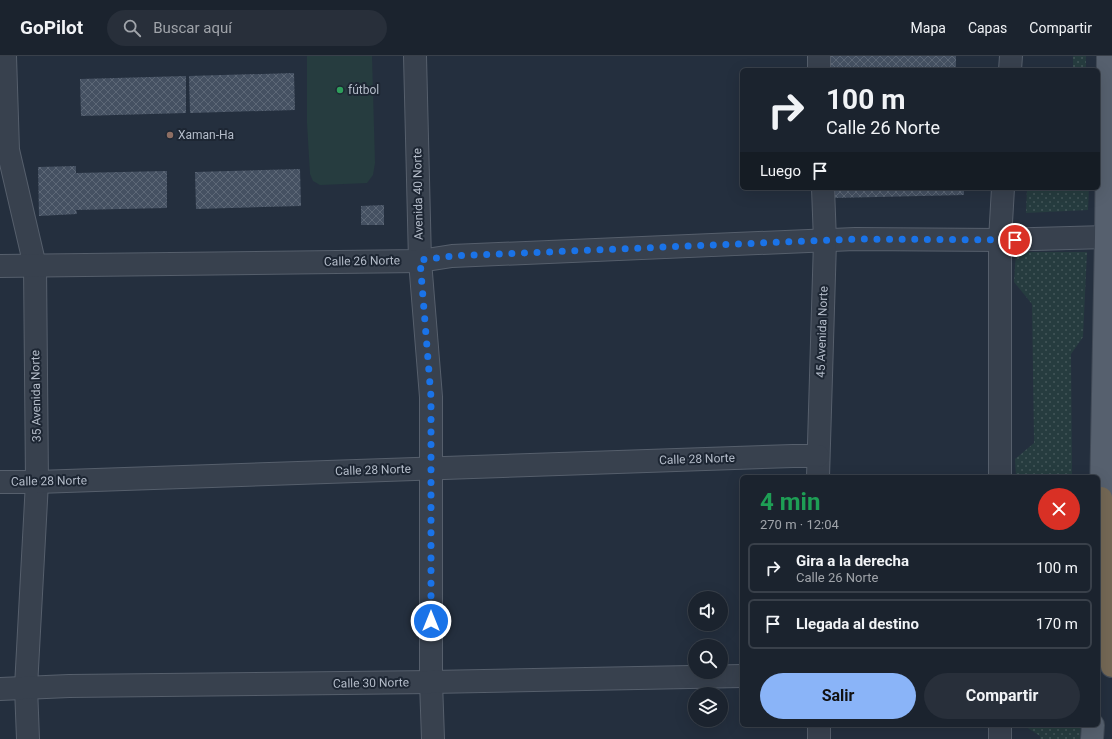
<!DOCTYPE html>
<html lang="es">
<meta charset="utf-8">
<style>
:root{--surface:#1b232e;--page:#282f3a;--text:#f1f3f6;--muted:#a0a4aa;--line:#39404a;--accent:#8ab4f8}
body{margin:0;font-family:Roboto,sans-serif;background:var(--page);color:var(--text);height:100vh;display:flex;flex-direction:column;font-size:15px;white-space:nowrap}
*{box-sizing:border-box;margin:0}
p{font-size:13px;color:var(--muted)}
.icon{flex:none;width:22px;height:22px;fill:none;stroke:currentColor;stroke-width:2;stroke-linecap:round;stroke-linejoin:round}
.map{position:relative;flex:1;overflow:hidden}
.sheet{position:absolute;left:740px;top:419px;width:360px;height:252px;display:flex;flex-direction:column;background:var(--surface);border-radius:6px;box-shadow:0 4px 16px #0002,0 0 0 1px var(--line)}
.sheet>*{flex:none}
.hud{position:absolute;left:740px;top:12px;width:360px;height:122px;border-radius:6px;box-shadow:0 4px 16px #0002,0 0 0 1px var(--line);background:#1b232e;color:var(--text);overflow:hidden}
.tools{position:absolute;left:688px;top:535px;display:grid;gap:8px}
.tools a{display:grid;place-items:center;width:40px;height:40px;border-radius:50%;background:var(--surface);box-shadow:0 4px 16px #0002,0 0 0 1px var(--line);font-size:20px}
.pin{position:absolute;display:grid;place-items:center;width:34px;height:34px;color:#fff;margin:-17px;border:2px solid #fff;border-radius:50%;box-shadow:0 1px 4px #0007}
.me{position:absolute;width:44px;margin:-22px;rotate:0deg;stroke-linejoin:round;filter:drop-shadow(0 0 3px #0008)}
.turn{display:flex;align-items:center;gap:14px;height:84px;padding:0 20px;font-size:18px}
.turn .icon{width:52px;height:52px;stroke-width:2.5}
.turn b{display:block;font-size:28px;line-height:34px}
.then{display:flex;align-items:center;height:38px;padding:0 20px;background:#0003;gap:8px;font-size:15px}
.round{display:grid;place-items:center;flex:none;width:42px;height:42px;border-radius:21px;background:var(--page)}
.head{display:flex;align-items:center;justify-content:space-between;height:68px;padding:0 20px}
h1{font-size:24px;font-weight:700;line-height:30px;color:#1e9e55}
.cta{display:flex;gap:8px;margin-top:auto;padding:8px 20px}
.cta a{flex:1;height:46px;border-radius:24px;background:var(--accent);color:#111;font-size:16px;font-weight:700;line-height:46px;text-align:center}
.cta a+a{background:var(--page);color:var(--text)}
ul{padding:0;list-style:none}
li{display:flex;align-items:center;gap:12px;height:50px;margin:0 8px 6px;padding:0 12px;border:2px solid var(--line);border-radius:6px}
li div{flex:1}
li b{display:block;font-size:15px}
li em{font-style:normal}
header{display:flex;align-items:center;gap:24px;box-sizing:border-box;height:56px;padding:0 20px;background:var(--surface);border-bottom:1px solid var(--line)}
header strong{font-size:19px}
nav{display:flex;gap:22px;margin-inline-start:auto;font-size:14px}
.search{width:280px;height:36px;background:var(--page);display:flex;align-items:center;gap:10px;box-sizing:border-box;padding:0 14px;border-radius:22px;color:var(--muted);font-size:15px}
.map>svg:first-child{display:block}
.green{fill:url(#green-dots)}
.pitch{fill:#263c3f}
.building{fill:url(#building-cross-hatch)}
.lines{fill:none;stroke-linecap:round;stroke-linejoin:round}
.minor-casing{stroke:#565f6c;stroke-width:24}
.major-casing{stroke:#414a57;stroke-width:24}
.highway-casing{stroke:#434c59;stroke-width:24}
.minor{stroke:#38414e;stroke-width:22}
.major{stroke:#56606e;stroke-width:22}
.highway{stroke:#746855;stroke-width:22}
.route{stroke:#1a73e8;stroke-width:7;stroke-dasharray:0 12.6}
.leisure-dot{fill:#2e9e5b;stroke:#1d2633;stroke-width:1.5}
.education-dot{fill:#8d6e63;stroke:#1d2633;stroke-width:1.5}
.labels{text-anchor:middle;stroke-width:4;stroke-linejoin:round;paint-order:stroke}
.poi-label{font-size:12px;fill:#b4bcc9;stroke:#1d2633;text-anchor:start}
.street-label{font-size:12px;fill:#b4bcc9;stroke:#1d2633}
</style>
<header>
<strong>GoPilot</strong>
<div class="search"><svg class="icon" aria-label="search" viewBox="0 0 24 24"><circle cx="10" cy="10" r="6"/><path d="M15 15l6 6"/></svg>Buscar aquí</div>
<nav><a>Mapa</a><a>Capas</a><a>Compartir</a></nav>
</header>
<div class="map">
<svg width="1112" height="683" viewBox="0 0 1112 683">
<defs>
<pattern id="green-dots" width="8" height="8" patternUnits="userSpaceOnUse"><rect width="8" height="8" fill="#263c3f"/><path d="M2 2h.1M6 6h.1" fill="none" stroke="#435659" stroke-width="1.8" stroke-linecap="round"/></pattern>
<pattern id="building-cross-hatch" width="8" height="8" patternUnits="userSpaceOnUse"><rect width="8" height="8" fill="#455162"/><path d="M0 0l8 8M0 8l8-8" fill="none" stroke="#5d6877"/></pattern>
</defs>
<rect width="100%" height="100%" fill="#242f3e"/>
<g class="green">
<rect x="1073" y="0" width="13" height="14"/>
<polygon points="1027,132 1089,132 1088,154 1026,157"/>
<polygon points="1016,196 1087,196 1083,281 1071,298 1072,421 1016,421 1015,403 1034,387 1032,248 1014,226"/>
<polygon points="1023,669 1081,669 1080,683 1040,683 1040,680"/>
</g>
<polygon class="pitch" points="307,0 372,0 375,107 373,119 367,127 320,129 313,125 310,118 307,67"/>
<g class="building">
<rect x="829" y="0" width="127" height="14"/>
<polygon points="294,17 295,54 190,57 189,20"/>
<polygon points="186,20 186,57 81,60 80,23"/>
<polygon points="76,110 76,117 167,115 167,152 76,154 77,158 39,160 38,111"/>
<polygon points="300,113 301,150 196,153 195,116"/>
<polygon points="834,132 964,132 964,139 834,142"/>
<polygon points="384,149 384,169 361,169 361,150"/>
</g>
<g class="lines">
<g class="minor-casing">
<g id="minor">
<polyline points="5,0 8,94 35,210 37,426 26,631 28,683"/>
<polyline points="415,0 420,205 431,341 431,626 433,683"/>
<polyline points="819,0 819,14"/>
<polyline points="1010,14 1011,0"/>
<polyline points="0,210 420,205 452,200 855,183 1000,184 1106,181"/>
<polyline points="818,421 825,185 823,132"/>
<polyline points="1000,421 1000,184 1003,132"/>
<polyline points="0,426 37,426 793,400 818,400"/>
<polyline points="0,633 69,630 431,626 742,620"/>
<polyline points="819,683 819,669"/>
<polyline points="1000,683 1000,669"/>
</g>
</g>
<g class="major-casing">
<g id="major">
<polyline points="1099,460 1101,442 1106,181 1108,0"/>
<polyline points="1092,683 1093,669"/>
</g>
</g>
<g class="highway-casing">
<polyline id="highway" points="1101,442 1110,493 1112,610"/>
</g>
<use href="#minor" class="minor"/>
<use href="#major" class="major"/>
<use href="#highway" class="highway"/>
</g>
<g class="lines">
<polyline class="route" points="431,565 431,341 420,204 452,200 855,183 1015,184"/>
</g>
<circle class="leisure-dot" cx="340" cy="34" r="4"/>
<circle class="education-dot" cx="170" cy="79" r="4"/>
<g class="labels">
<g class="poi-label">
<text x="348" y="38">fútbol</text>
<text x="178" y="83">Xaman-Ha</text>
</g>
<g class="street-label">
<text transform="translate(418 138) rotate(-91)" y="4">Avenida 40 Norte</text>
<text transform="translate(362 205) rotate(-1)" y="4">Calle 26 Norte</text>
<text transform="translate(822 276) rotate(-88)" y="4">45 Avenida Norte</text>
<text transform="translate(36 340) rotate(-91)" y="4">35 Avenida Norte</text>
<text transform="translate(697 403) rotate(-2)" y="4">Calle 28 Norte</text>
<text transform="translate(373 414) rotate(-2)" y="4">Calle 28 Norte</text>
<text transform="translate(49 425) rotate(-1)" y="4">Calle 28 Norte</text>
<text transform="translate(371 627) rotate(-1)" y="4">Calle 30 Norte</text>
</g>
</g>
</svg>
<div class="tools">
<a><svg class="icon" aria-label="sound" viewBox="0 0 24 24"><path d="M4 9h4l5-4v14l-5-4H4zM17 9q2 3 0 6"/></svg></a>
<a><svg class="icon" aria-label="search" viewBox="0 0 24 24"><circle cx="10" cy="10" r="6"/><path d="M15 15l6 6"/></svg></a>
<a><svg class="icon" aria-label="layers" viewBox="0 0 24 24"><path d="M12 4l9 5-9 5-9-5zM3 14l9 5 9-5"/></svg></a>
</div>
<div class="pin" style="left:1015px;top:184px;background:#d93025"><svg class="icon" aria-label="arrive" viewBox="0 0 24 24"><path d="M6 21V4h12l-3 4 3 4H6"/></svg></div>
<svg class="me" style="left:431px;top:565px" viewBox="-20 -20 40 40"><circle r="17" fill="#1a73e8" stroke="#fff" stroke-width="3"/><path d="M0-11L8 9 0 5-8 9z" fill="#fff"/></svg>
<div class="hud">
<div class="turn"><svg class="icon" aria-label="right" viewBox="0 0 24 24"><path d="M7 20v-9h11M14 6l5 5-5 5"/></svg><div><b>100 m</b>Calle 26 Norte</div></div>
<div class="then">Luego<svg class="icon" aria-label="arrive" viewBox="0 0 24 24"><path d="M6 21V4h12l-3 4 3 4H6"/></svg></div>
</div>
<section class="sheet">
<div class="head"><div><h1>4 min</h1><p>270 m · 12:04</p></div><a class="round" style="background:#d93025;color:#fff"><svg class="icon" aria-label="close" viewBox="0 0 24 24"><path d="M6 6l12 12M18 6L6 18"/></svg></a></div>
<ul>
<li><svg class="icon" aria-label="right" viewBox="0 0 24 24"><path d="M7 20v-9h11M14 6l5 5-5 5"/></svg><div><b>Gira a la derecha</b><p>Calle 26 Norte</p></div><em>100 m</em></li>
<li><svg class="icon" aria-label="arrive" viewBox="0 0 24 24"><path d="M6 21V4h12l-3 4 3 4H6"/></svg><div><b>Llegada al destino</b></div><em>170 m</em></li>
</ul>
<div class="cta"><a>Salir</a><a>Compartir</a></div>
</section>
</div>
